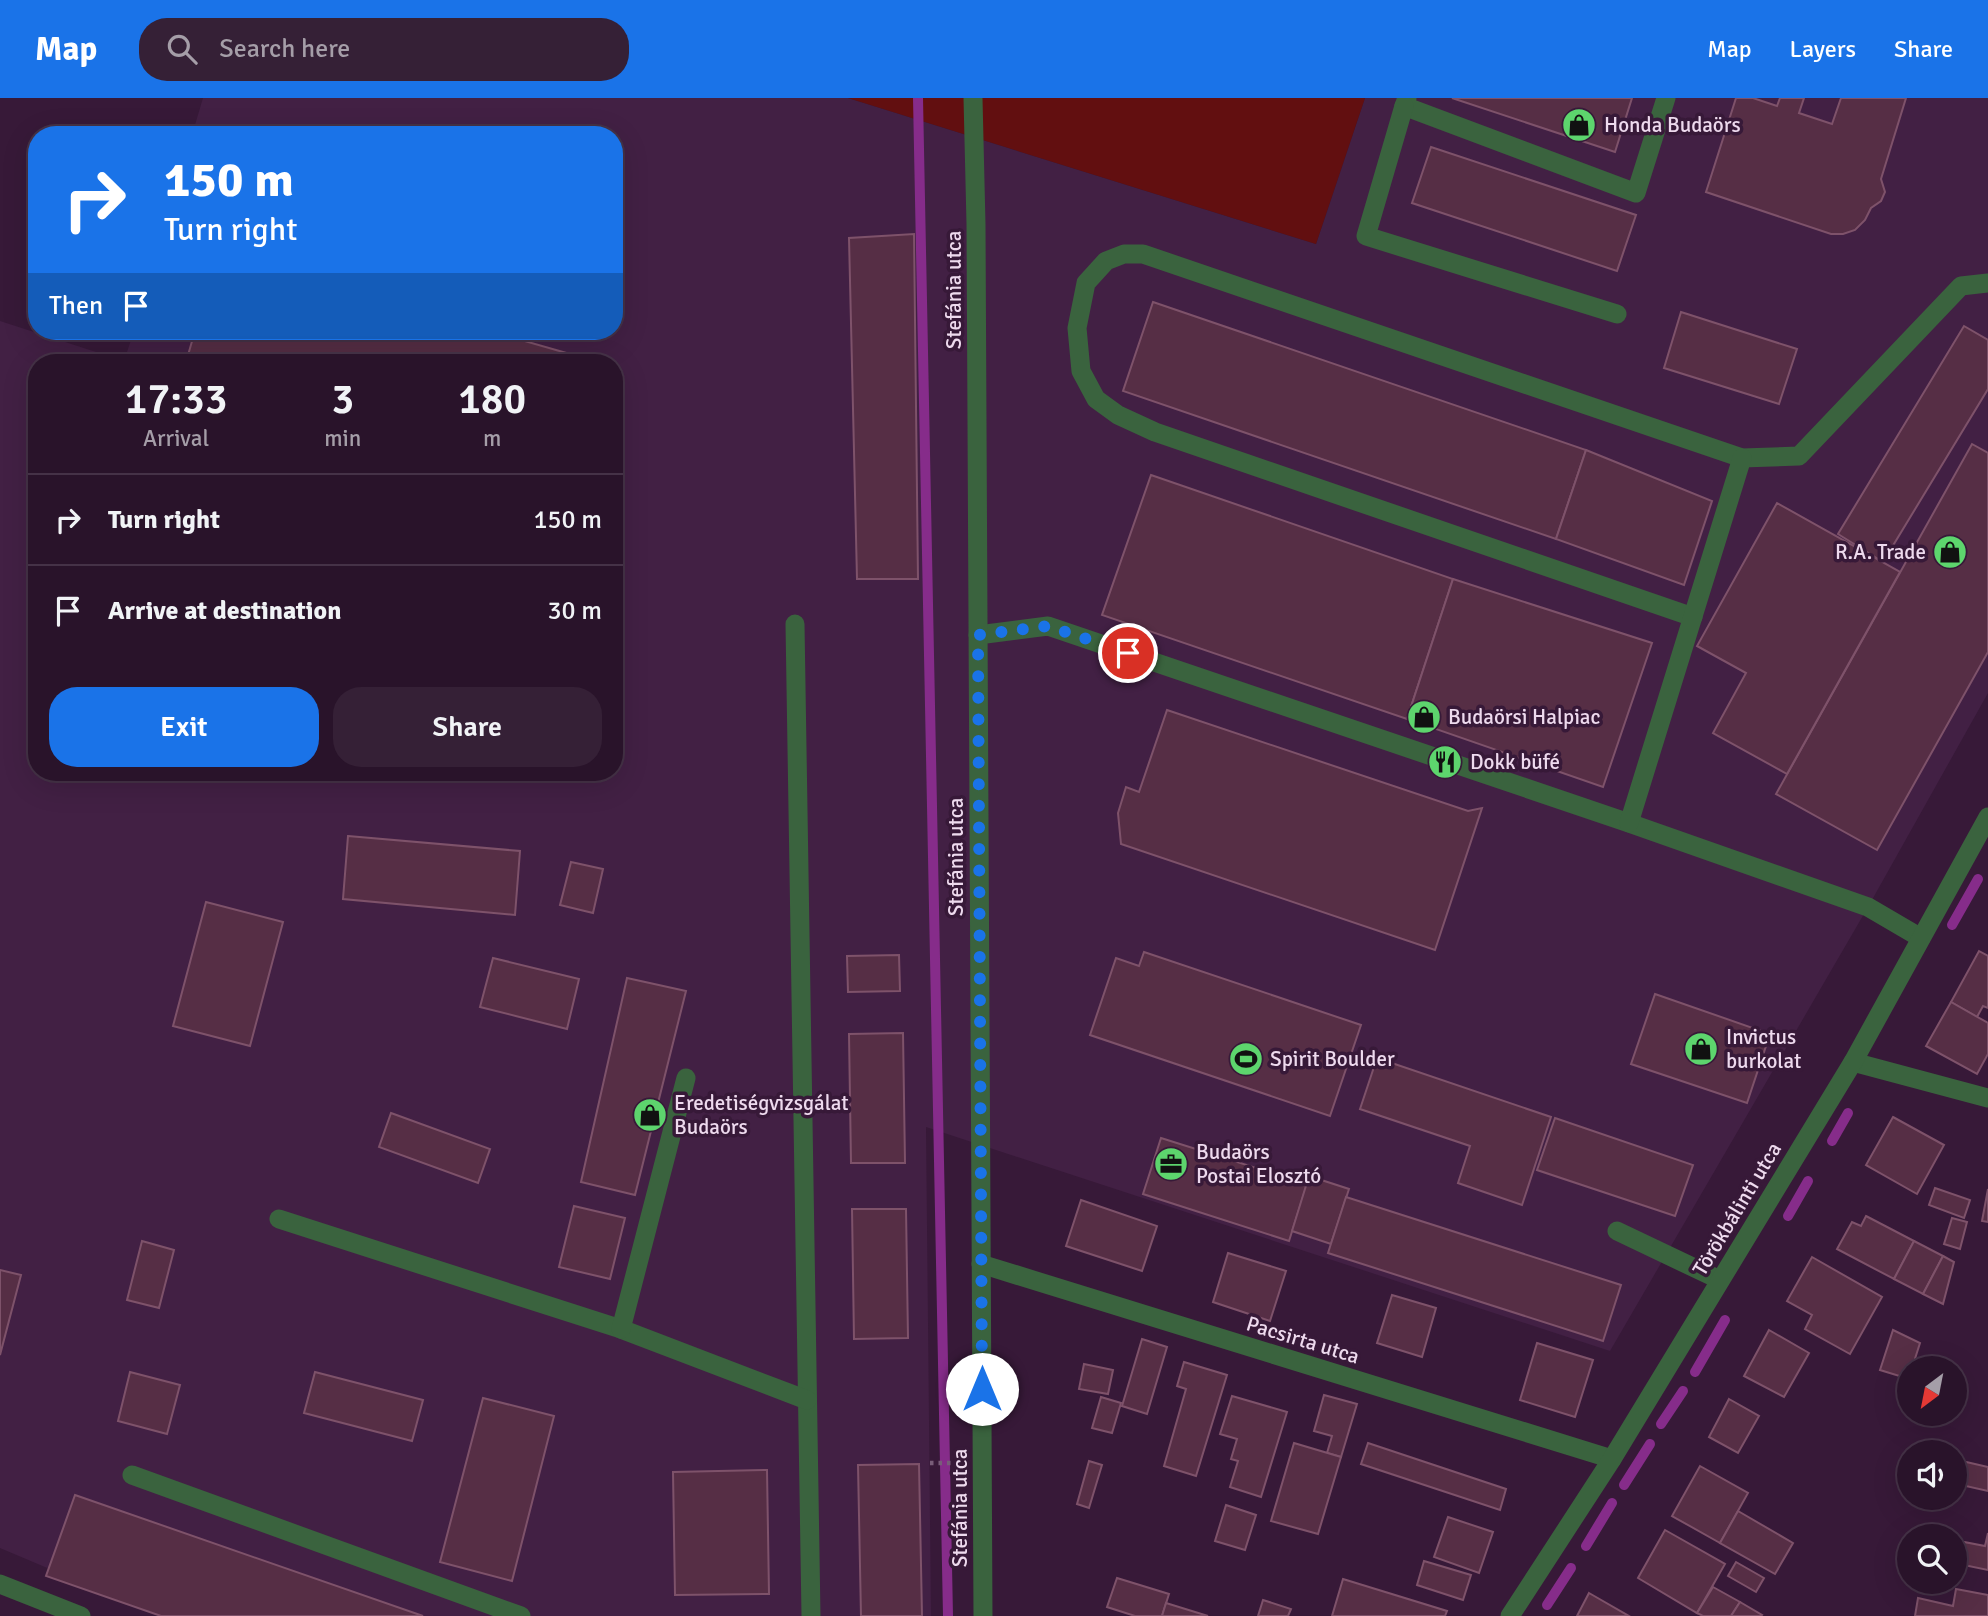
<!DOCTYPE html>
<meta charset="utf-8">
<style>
:root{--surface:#29132a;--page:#352036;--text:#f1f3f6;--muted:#a59ea8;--line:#453247;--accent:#1a73e8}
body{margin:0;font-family:Signika,sans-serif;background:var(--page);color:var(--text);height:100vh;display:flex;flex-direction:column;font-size:26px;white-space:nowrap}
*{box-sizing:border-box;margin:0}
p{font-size:23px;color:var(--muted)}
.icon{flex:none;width:38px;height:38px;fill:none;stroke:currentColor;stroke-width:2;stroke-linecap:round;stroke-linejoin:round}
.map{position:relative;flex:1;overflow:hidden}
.drawer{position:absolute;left:28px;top:256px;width:595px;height:427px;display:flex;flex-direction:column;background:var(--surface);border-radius:28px;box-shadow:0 7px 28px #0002,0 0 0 2px var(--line)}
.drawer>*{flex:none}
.guide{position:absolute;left:28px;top:28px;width:595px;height:214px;border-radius:28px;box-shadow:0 7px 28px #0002,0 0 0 2px var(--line);background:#1a73e8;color:#fff;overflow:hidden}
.needle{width:46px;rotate:212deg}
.controls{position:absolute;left:1897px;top:1258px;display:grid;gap:14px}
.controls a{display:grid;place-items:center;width:70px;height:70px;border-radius:50%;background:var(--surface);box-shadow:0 7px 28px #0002,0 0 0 2px var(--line);font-size:35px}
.pin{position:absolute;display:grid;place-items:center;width:60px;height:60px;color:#fff;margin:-30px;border:4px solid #fff;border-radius:50%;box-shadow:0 2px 7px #0007}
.me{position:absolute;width:77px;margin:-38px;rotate:0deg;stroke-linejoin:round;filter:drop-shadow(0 0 5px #0008)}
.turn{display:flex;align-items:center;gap:24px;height:147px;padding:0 21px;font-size:32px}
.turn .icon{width:91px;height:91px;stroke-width:2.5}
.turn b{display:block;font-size:49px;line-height:60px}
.then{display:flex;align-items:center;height:66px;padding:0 21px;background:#0003;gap:14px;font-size:26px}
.eta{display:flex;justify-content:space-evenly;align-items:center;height:119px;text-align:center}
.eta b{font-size:42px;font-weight:600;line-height:49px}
.primary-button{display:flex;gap:14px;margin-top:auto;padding:14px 21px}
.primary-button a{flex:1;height:80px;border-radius:28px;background:var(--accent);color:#fff;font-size:28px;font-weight:600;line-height:80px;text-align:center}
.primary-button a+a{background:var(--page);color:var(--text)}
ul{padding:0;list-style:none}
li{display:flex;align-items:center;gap:21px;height:91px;padding:0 21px;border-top:2px solid var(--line)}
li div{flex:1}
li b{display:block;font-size:26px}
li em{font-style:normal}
header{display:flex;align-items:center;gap:42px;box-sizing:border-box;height:98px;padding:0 35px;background:var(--accent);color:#fff}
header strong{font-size:33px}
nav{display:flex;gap:38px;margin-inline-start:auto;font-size:24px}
.search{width:490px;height:63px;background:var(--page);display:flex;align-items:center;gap:18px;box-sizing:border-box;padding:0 24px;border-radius:28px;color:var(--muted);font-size:26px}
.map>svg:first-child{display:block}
.built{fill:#422044;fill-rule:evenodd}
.green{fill:#620f10}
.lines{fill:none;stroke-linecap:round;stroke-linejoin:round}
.stream{stroke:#862c8a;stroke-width:10}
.building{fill:#562e45;stroke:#7e526a;stroke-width:2}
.path{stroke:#785d78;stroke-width:4.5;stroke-dasharray:3.5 5;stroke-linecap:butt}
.service{stroke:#3a633e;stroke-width:19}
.minor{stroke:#3a633e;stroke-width:19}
.route{stroke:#1a73e8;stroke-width:12;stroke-dasharray:0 21.6}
.labels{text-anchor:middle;stroke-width:7;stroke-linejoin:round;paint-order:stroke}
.poi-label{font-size:21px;fill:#eedaee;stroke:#371938;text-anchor:start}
.street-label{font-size:21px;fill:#eedaee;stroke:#371938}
</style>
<header>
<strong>Map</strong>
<div class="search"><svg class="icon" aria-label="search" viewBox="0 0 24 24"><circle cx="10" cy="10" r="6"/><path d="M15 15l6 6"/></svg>Search here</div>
<nav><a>Map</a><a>Layers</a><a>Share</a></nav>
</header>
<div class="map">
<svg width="1988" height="1518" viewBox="0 0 1988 1518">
<rect width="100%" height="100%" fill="#371938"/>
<path class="built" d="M203,0H848L1316,146L1365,0H1988V595L1868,809L1610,1253L926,1029L931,1518H161L0,1450V223L124,263L134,233H614V37H192ZM37,264H614V674H37Z"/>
<polygon class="green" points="848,0 1365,0 1316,146"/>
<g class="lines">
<g class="stream">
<polyline points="918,0 948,1518"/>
<polyline points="1952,827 1978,781"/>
<polyline points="1832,1043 1848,1015"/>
<polyline points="1788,1118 1808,1083"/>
<polyline points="1695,1274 1725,1222"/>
<polyline points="1661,1326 1683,1293"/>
<polyline points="1624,1387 1650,1346"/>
<polyline points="1586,1448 1612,1405"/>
<polyline points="1547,1507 1571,1470"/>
</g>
</g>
<g class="building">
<polygon points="1452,0 1632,0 1615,54"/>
<polygon points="1736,0 1753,0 1777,8 1780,0 1804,0 1799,15 1832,26 1841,0 1906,0 1881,81 1885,94 1881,103 1871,110 1865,122 1855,132 1843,136 1831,136 1706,94"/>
<polygon points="1431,49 1636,117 1617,173 1412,105"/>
<polygon points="914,136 918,481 857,481 849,140"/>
<polygon points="1153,204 1586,352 1556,441 1123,293"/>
<polygon points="1681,214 1797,251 1779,306 1664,270"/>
<polygon points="1964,228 1988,242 1988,291 1883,464 1838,436"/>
<polygon points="195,233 490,233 570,256 568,264 186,264"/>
<polygon points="1972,346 1988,355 1988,554 1877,752 1776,696"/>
<polygon points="1586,352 1712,403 1684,487 1556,441"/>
<polygon points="1151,377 1453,481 1407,621 1102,517"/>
<polygon points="1777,405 1900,474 1787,676 1713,635 1746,575 1697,548"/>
<polygon points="1453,481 1652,545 1603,689 1407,621"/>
<polygon points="1167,612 1468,713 1482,710 1435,852 1121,746 1118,715 1126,689 1139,694"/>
<polygon points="348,738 520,753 515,817 343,801"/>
<polygon points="571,764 603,771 593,815 560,807"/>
<polygon points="206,804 283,824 250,948 173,928"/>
<polygon points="1979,853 1988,858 1988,910 1983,908 1977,919 1951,904"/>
<polygon points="1144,854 1361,927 1330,1018 1090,937 1116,860 1139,868"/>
<polygon points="899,857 900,893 848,894 847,858"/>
<polygon points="493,860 579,881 567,931 480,909"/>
<polygon points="627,880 686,893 635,1097 581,1084"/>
<polygon points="1655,896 1770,936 1747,1005 1631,966"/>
<polygon points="1951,904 1988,925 1988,956 1977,976 1926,948"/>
<polygon points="903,935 905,1065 851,1065 849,936"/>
<polygon points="1377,960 1551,1019 1522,1107 1458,1085 1470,1048 1360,1011"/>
<polygon points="391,1015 490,1051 478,1085 379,1049"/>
<polygon points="1893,1019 1944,1047 1917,1096 1866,1067"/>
<polygon points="1555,1020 1693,1067 1675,1118 1537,1072"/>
<polygon points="1161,1040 1307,1086 1289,1143 1143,1096"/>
<polygon points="1309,1078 1349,1091 1331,1146 1292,1133"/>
<polygon points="1935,1090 1970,1102 1964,1120 1929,1107"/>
<polygon points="1988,1091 1988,1124 1982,1123"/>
<polygon points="1346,1099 1621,1187 1603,1243 1328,1155"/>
<polygon points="1081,1102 1157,1128 1142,1173 1066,1148"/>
<polygon points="574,1108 625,1120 610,1181 559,1169"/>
<polygon points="852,1111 906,1111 908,1240 854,1241"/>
<polygon points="1866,1118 1914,1143 1894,1181 1837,1151 1852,1124 1861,1128"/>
<polygon points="1952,1120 1967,1124 1960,1151 1944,1146"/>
<polygon points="142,1143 174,1152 159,1210 127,1202"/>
<polygon points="1914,1143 1943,1158 1923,1196 1894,1181"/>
<polygon points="1228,1155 1286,1173 1270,1223 1213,1204"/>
<polygon points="1943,1158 1954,1164 1943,1206 1923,1196"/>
<polygon points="1812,1159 1882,1199 1850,1256 1805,1231 1812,1217 1787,1203"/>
<polygon points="0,1172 21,1177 0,1257"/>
<polygon points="1392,1197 1436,1210 1422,1259 1377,1245"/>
<polygon points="1769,1232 1809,1255 1784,1299 1744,1278"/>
<polygon points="1893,1232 1920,1245 1912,1270 1909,1270 1909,1281 1880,1272"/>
<polygon points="1142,1241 1167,1249 1147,1316 1122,1308"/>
<polygon points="1537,1245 1593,1262 1575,1319 1520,1302"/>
<polygon points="1184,1264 1227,1277 1196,1378 1164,1368 1186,1291 1177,1288"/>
<polygon points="1084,1266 1113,1272 1108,1296 1079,1291"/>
<polygon points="130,1274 180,1287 167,1336 118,1323"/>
<polygon points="315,1274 423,1302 412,1343 304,1315"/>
<polygon points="1324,1297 1357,1306 1341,1359 1327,1355 1332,1338 1314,1333"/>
<polygon points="1232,1298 1287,1314 1261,1399 1230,1389 1238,1363 1231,1361 1237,1341 1220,1336"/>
<polygon points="1101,1299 1121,1305 1112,1335 1092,1330"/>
<polygon points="483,1300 554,1318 512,1483 440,1464"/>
<polygon points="1729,1301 1759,1318 1738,1355 1709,1339"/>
<polygon points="1294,1345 1341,1359 1318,1436 1271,1423"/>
<polygon points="1368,1345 1506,1391 1500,1412 1361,1366"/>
<polygon points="1904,1356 1909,1357 1909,1377 1900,1375"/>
<polygon points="1089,1363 1102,1367 1089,1410 1077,1406"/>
<polygon points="1962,1363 1988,1369 1988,1393 1957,1386"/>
<polygon points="919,1366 922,1518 861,1518 858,1367"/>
<polygon points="1955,1366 1961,1367 1957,1386 1955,1386"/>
<polygon points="1700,1368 1748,1395 1720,1445 1672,1418"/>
<polygon points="767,1372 769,1496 675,1497 673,1374"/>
<polygon points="75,1397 423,1518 161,1518 46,1478"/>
<polygon points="1226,1407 1256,1417 1245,1452 1215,1443"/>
<polygon points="1738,1413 1793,1445 1775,1476 1720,1445"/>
<polygon points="1448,1419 1493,1434 1479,1475 1434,1459"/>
<polygon points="1665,1432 1725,1466 1697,1515 1638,1480"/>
<polygon points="1988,1435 1988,1472 1959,1466 1964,1444 1985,1448"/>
<polygon points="1424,1463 1471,1477 1463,1502 1417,1487"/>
<polygon points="1736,1464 1764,1480 1756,1494 1728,1478"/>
<polygon points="1117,1480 1169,1496 1162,1518 1135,1518 1107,1509"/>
<polygon points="1343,1481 1447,1513 1445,1518 1332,1518"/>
<polygon points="1713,1489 1740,1504 1731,1518 1703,1518 1697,1515"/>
<polygon points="1956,1491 1988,1497 1988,1518 1915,1518 1918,1500 1953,1508"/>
<polygon points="1589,1495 1629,1518 1577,1518"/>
<polygon points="1263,1502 1291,1511 1288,1518 1258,1518"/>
<polygon points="1740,1504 1762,1517 1761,1518 1731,1518"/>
<polygon points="1166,1505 1208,1518 1162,1518"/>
</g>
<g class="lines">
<polyline class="path" points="930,1365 957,1365"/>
<g class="service">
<polyline points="1407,0 1404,8 1636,95 1666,0"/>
<polyline points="1404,8 1366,138 1617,216"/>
<polyline points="1693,519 1155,334 1118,317 1096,301 1081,273 1077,230 1086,185 1106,163 1124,156 1143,156 1742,360 1799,358 1961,188 1988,185"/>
<polyline points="795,526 811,1518"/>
<polyline points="978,537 1048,528 1629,725 1868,809 1921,840"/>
<polyline points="1629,725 1742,360"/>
<polyline points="279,1121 621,1231 807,1302"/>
<polyline points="1617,1133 1720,1182"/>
<polyline points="621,1231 686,980"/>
<polyline points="132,1377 521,1518"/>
</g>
<g class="minor">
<polyline points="973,0 976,126 983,1518"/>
<polyline points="1853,964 1988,1000"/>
<polyline points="981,1166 1612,1361"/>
<polyline points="0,1486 81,1518"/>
<polyline points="1510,1518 1612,1361 1853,964 1988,719"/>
</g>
</g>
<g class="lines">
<polyline class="route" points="982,1291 978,537 1048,528 1128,555"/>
</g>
<defs>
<g id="shop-disc" transform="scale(1.75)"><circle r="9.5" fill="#5dd56d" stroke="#371938"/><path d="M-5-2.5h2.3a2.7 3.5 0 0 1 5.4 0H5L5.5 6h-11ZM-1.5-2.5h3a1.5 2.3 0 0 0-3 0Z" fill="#111"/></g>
<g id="restaurant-disc" transform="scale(1.75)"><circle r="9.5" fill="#5dd56d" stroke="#371938"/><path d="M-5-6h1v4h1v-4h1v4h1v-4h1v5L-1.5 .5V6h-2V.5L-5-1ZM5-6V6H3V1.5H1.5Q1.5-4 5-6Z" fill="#111"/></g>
<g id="stadium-disc" transform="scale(1.75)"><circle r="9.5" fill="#5dd56d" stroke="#371938"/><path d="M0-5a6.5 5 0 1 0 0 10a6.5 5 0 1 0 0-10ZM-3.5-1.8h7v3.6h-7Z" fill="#111"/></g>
<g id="office-disc" transform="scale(1.75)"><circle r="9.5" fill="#5dd56d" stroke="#371938"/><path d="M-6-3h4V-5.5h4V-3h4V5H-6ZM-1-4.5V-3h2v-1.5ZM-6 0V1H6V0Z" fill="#111"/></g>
</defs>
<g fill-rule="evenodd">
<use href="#shop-disc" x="1579" y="27"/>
<use href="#shop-disc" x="1950" y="454"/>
<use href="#shop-disc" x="1424" y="619"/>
<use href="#restaurant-disc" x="1445" y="664"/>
<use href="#shop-disc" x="1701" y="951"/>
<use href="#stadium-disc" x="1246" y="961"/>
<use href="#shop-disc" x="650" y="1017"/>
<use href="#office-disc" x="1171" y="1066"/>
</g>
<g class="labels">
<g class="poi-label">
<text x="1604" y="34">Honda Budaörs</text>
<text x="1926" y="461" text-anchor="end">R.A. Trade</text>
<text x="1448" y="626">Budaörsi Halpiac</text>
<text x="1470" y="671">Dokk büfé</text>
<text x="1726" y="946">Invictus<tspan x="1726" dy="24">burkolat</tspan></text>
<text x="1270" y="968">Spirit Boulder</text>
<text x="674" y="1012">Eredetiségvizsgálat<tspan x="674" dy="24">Budaörs</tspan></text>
<text x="1196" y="1061">Budaörs<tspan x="1196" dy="24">Postai Elosztó</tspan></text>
</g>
<g class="street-label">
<text transform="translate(954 192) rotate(-90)" y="7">Stefánia utca</text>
<text transform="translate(956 759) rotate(-90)" y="7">Stefánia utca</text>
<text transform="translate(1737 1111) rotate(-59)" y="7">Törökbálinti utca</text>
<text transform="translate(1303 1242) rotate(17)" y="7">Pacsirta utca</text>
<text transform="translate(960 1410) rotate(-90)" y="7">Stefánia utca</text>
</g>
</g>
</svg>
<div class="controls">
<a><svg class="needle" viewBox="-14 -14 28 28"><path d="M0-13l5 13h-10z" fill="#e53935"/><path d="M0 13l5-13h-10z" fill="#a59ea8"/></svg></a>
<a><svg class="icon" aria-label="sound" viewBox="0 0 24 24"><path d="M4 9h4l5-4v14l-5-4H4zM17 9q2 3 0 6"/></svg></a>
<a><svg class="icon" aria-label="search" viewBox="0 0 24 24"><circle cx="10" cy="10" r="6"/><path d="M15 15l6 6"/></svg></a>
</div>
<div class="pin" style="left:1128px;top:555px;background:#d93025"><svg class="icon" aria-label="arrive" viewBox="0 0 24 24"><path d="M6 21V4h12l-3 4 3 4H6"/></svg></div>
<svg class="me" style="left:982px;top:1291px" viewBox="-20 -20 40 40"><circle r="19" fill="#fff"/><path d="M0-13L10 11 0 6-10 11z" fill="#1a73e8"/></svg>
<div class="guide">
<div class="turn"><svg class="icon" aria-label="right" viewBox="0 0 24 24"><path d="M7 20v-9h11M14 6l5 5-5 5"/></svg><div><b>150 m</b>Turn right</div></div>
<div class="then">Then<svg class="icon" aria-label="arrive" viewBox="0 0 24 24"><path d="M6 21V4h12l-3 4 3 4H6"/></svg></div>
</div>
<section class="drawer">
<div class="eta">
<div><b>17:33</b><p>Arrival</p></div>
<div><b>3</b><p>min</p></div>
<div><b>180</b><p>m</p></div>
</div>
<ul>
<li><svg class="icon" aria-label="right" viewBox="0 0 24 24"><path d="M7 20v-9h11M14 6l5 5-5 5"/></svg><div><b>Turn right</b></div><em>150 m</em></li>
<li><svg class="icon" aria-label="arrive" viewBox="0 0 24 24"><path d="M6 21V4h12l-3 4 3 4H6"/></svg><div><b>Arrive at destination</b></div><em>30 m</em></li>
</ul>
<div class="primary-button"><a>Exit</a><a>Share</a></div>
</section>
</div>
